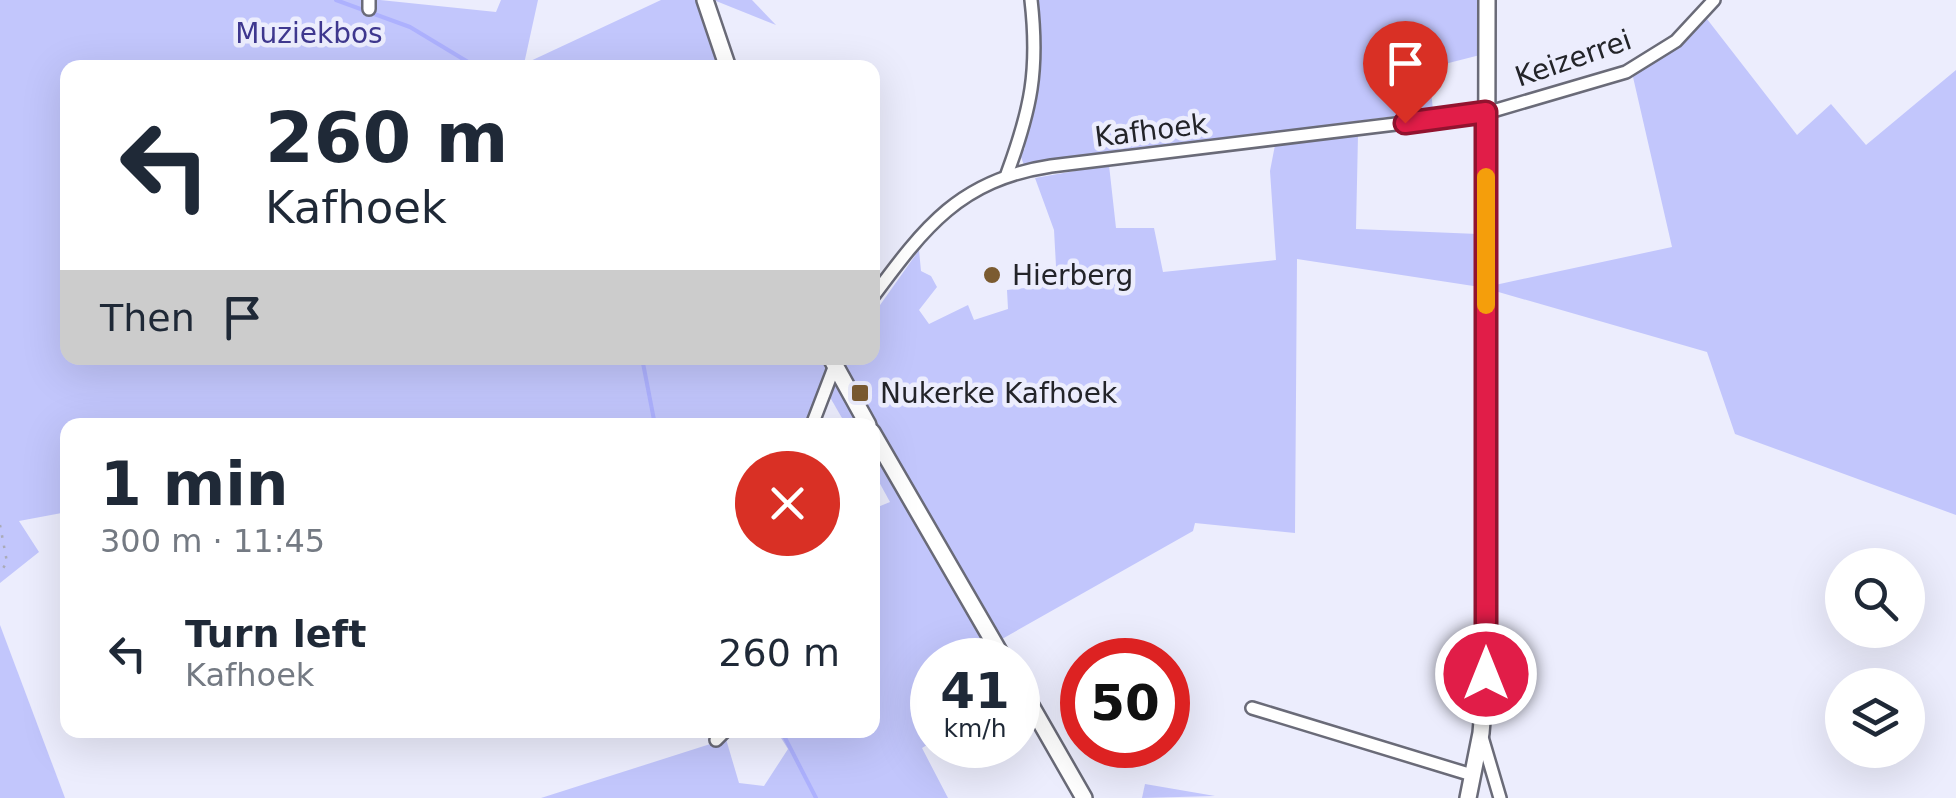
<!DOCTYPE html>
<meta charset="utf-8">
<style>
:root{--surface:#fff;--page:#f2f2f3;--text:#1f2937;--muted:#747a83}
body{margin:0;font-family:"DejaVu Sans",sans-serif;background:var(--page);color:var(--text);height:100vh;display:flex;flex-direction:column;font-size:38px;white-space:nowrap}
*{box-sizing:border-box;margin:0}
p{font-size:32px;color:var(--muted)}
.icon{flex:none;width:55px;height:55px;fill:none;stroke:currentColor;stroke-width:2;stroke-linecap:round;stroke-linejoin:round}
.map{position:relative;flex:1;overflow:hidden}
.details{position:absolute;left:60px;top:418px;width:820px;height:320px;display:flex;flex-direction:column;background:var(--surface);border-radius:20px;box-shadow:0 10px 40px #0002}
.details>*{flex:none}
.hud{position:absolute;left:60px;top:60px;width:820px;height:305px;border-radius:20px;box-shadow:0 10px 40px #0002;background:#fff;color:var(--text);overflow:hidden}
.fabs{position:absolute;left:1825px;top:548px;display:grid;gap:20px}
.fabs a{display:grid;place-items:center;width:100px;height:100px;border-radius:50%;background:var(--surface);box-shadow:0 10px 40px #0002;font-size:50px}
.speed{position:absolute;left:910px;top:638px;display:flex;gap:20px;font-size:50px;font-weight:700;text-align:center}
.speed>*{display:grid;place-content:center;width:130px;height:130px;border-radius:50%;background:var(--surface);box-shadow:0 10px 40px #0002;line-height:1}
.speed small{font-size:25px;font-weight:400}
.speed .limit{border:15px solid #d22;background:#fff;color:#111}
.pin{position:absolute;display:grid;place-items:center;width:85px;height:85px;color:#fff;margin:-102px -42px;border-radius:50% 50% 50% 0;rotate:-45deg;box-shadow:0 0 10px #0007}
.pin .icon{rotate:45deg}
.me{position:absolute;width:110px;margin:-55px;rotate:0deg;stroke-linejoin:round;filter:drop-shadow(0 0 8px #0008)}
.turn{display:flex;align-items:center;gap:35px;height:210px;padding:0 40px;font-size:45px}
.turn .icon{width:130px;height:130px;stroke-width:2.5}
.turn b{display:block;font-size:70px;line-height:85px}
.then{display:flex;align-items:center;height:95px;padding:0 40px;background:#0003;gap:20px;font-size:38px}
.round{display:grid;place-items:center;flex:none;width:105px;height:105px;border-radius:52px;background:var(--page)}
.headline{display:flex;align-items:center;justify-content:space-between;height:170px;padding:0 40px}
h1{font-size:60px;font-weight:600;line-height:75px}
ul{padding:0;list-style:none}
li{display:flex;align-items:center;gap:30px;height:130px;padding:0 40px}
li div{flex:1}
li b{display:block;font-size:38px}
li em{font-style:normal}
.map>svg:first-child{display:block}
.green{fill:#c2c6fc}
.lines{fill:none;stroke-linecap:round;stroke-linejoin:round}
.stream{stroke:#adb1fe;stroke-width:4}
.minor-casing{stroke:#6a6b78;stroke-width:16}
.secondary-casing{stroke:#6a6b78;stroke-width:20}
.path{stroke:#aaabb8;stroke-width:2.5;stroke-dasharray:2.5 8;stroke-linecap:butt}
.minor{stroke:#fff;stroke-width:11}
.secondary{stroke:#fff;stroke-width:15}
.route-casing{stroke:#92132f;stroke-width:25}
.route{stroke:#e11d48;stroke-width:18}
.slow{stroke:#f59e0b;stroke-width:18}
.poi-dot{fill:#7b5b31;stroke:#ecedfd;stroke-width:4}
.labels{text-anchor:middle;stroke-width:9;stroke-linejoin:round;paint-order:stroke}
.park-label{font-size:28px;fill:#3f388f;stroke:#ecedfd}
.street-label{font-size:28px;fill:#232429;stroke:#ecedfd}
.poi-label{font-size:28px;fill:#232429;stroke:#ecedfd;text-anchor:start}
</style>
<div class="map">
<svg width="1956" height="798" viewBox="0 0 1956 798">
<rect width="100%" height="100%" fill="#ecedfd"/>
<g class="green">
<polygon points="0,0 380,0 496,12 501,0 538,0 524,64 661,0 699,0 722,67 68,68 68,358 821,358 826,370 809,425 68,425 67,512 19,521 39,552 0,583"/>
<polygon points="716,0 752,0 776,25 716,1"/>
<polygon points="1035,0 1481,0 1480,55 1429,68 1433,111 1024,165 1019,152 1025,149 1023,138 1040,73"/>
<polygon points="1707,19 1797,135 1831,104 1866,145 1956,70 1956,515 1735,434 1707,352 1495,291 1495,285 1672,247 1633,77"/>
<polygon points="1358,135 1356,229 1478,234 1480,287 1297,259 1295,533 1195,523 1193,531 1002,639 843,363 844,358 872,358 873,315 919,250 921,271 931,276 937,287 919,310 929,324 968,305 974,320 1008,309 1007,290 1057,284 1054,230 1035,178 1109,165 1116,228 1154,228 1163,272 1276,260 1270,171 1275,145"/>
<polygon points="832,379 859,425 846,425 827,392"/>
<polygon points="873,448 995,660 932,660 932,742 922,748 948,798 541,798 726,739 739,783 764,786 788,749 776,730 872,730 873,509 890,502 873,471"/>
<polygon points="0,625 65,798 0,798"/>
<polygon points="1145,784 1215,796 1142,798"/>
</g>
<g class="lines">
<g class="stream">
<polyline points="336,0 410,27 478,68"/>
<polyline points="642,358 655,425"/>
<polyline points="781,730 816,798"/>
</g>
<g class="minor-casing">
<g id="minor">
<polyline points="369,9 369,0"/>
<path d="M1007,174C1031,109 1039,70 1031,0"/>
<path d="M872,298C924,228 959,180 1051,166L1486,113L1626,72L1676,41L1714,0"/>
<polyline points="812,425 835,365"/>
<polyline points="1252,708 1472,775"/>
<polyline points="1482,737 1500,798"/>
<polyline points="716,740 726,730"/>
</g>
</g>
<g class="secondary-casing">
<g id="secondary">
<polyline points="705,0 728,68"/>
<polyline points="831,358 868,425"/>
<polyline points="872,432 1004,660"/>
<polyline points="1018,683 1084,798"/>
<polyline points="1468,798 1481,733 1486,674 1487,0"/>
</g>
</g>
<polyline class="path" points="0,525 7,562 0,573"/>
<use href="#minor" class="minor"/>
<use href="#secondary" class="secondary"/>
</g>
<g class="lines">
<g class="route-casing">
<polyline id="route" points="1405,123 1486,112 1486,674"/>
</g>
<use href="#route" class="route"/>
<polyline class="slow" points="1486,305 1486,177"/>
</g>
<g class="poi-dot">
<circle cx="992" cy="275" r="10"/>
<rect x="850" y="383" width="20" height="20" rx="5"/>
</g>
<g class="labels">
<g class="park-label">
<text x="309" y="43">Muziekbos</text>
</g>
<g class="street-label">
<text transform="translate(1573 58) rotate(-19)" y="10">Keizerrei</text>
<text transform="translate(1151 130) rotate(-7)" y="10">Kafhoek</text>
</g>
<g class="poi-label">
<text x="1012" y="285">Hierberg</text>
<text x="880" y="403">Nukerke Kafhoek</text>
</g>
</g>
</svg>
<div class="fabs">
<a><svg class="icon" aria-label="search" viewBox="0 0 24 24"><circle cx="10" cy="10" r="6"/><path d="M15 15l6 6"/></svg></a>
<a><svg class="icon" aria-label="layers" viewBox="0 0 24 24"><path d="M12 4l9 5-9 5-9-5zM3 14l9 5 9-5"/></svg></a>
</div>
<div class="speed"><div>41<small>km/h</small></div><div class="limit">50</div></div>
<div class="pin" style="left:1405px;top:123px;background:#d93025"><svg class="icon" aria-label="arrive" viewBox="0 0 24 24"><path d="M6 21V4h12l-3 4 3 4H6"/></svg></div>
<svg class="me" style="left:1486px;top:674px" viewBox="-20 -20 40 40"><circle r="17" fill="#e11d48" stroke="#fff" stroke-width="3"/><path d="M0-11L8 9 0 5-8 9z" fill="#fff"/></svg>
<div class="hud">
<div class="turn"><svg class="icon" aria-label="left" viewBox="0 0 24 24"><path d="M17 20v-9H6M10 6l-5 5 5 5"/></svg><div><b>260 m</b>Kafhoek</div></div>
<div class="then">Then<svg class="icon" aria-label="arrive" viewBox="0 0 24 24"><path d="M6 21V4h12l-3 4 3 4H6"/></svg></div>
</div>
<section class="details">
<div class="headline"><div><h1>1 min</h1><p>300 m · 11:45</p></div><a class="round" style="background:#d93025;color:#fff"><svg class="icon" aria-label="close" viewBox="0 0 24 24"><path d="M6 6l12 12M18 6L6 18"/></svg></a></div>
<ul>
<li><svg class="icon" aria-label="left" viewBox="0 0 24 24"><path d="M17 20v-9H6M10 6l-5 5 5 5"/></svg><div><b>Turn left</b><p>Kafhoek</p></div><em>260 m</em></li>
</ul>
</section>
</div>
